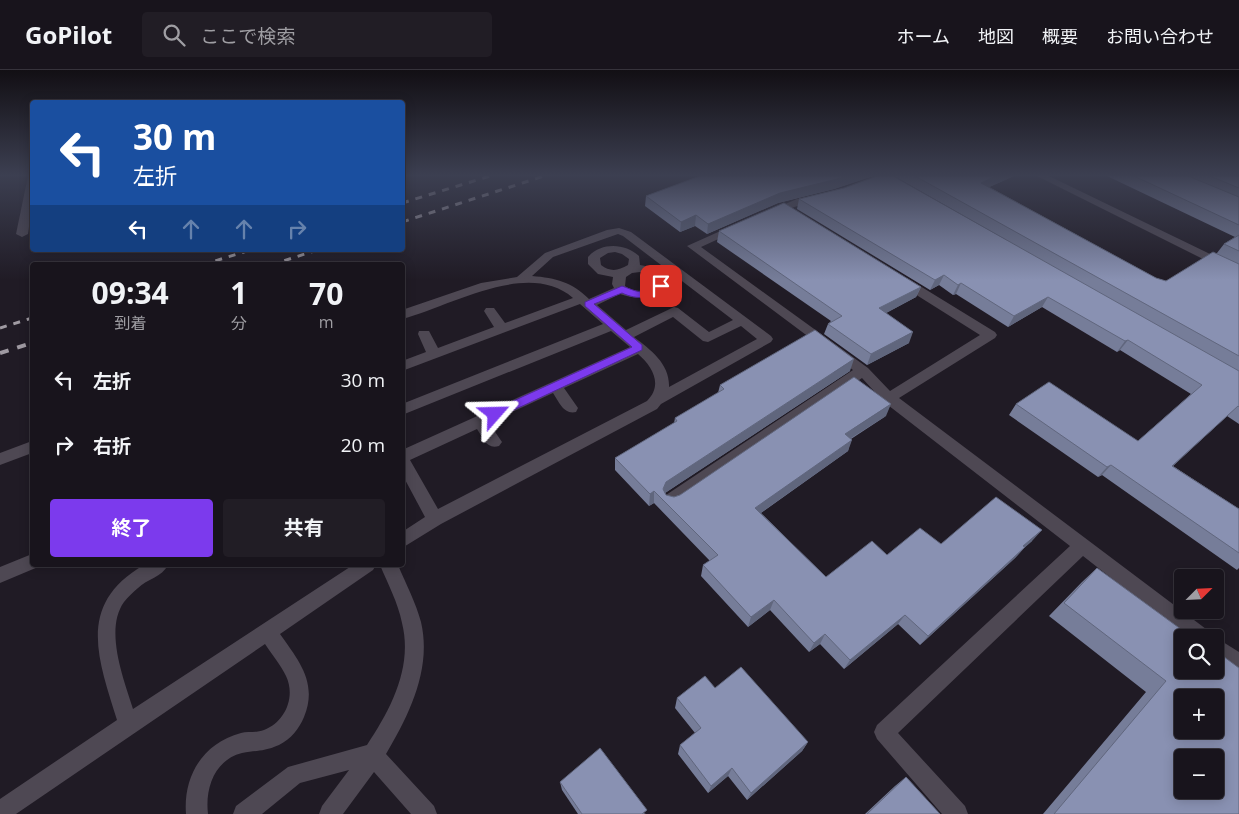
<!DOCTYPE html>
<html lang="ja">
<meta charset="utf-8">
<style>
:root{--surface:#18141c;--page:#211d25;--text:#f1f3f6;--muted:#9f9ea3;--line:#36333b;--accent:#7c3aed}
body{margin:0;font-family:"Open Sans","Noto Sans JP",sans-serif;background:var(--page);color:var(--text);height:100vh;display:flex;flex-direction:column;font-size:19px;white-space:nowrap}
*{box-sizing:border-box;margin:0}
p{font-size:16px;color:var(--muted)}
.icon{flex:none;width:28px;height:28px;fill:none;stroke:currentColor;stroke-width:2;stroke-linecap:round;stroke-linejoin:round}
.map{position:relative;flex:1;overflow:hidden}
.panel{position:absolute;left:30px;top:192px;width:375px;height:305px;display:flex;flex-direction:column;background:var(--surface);border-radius:5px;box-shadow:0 2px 12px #0003,0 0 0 1px var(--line)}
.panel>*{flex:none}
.hud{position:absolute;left:30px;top:30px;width:375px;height:152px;border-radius:5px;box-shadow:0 2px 12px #0003,0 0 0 1px var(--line);background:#1a4fa0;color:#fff;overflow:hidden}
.needle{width:32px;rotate:66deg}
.fabs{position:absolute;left:1174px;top:499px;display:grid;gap:10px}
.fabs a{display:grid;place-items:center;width:50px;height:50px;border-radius:5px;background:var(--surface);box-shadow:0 2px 12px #0003,0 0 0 1px var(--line);font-size:25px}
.pin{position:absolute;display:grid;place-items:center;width:42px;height:42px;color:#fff;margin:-21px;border-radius:10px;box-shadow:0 2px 8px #0006}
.me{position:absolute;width:55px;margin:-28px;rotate:65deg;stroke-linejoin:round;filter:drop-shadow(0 0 4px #0008)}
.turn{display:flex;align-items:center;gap:18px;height:105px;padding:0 20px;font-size:22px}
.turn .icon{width:65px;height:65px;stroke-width:2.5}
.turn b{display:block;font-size:35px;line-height:42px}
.lanes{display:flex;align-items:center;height:48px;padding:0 20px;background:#0003;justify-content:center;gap:25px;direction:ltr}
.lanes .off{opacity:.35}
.eta{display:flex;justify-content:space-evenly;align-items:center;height:85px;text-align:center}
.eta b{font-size:30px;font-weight:700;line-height:35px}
.primary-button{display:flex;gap:10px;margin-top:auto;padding:10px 20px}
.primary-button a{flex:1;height:58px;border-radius:5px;background:var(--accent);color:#fff;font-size:20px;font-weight:700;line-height:58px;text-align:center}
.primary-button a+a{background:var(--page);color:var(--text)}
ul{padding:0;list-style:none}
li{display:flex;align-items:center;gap:15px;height:65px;padding:0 20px}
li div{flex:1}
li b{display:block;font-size:19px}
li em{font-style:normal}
header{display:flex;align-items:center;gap:30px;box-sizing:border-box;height:70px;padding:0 25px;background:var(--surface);border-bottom:1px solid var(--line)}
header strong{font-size:24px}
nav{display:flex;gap:28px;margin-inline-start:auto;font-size:18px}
.search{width:350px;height:45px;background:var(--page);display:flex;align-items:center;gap:12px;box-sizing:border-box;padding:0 18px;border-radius:5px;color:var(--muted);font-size:19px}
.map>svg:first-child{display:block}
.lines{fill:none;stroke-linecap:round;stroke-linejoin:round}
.minor{fill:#4e4853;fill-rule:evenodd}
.rail-far1{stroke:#9f9aa2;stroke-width:3;stroke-dasharray:7 7;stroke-linecap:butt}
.rail{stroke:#9f9aa2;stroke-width:4;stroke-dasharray:9 9;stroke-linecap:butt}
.wall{fill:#767d99}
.shaded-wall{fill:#60667d}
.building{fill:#8991b2;stroke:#60667d;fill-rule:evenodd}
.route{fill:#7c3aed;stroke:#51269a}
</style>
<header>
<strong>GoPilot</strong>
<div class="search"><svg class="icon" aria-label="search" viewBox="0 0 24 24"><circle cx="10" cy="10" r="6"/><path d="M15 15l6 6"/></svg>ここで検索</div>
<nav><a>ホーム</a><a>地図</a><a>概要</a><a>お問い合わせ</a></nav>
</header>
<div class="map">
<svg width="1239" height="744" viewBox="0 0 1239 744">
<rect width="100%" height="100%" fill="#201b25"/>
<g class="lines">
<g class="minor">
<polygon points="28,106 32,106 32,135 28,164 22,167 16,164"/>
<polygon points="1037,106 1049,106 1239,198 1239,207"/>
<polygon points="818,125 822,126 823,128 822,130 803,134 769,146 764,143 797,129"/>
<polygon points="736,154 740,155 741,157 740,159 701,177 868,298 890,321 980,265 899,214 897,211 899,208 907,208 995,262 997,265 995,268 899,328 1210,562 1212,568 1188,568 1083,486 898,663 965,736 968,744 942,744 877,669 874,662 877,655 1070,476 884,332 862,308 678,435 672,437 666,435 664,430 666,425 853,300 687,176"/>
<path d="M619,158L631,162L771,266L773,269L771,272L661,334L657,339L441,454L402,478V462L425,447L402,404V380L630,277L611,261L402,345V334L603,254L580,234L402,301V291L426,282L418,264L419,261H429L438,278L494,257L484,241L486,238H494L505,253L573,228C528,189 451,236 402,249V240L481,213L517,207L545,183L607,160ZM618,164L623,166L733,250L709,262L678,238L674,237L626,260L597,235L620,224C636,230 652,229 665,219L667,208L656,198L640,195L639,186C625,173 601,172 588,187V194L598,204L613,207L612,214L614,218L589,229C572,212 556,208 532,206L553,187ZM615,182L622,184L629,189L628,195C618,201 610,202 601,195L600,188L608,183ZM640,202L654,208L655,215C646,222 634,223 625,216L626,207L632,203ZM673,247L703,271L708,272L741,256L757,269L669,317C670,294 651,280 634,267ZM638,284C653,297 663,315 647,331L438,439L410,390L477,359C483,368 487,380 499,376L502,372L489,353L553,323C559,332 564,345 576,342L578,338L564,318Z"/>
<polygon points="32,371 32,383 0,395 0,383"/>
<polygon points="32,484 32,495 39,495 38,497 0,513 0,497"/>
<path d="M144,495H168C162,507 147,509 138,518C133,522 128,527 124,532C104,560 124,610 133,639L353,495H376L373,500L280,564C299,591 318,613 304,647C299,659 291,669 279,675C263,682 257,680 242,683C214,690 205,719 208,744H186C183,706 203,673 241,663C248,661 257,663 264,660C285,652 296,627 286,606C281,595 272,585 265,574L16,744H0V729L117,650C98,589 76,534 144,495Z"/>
<path d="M380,495H398C406,514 416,533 421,552C432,599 409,645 386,684L434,736L437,744H411L374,702L343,744H319L322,736L349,700L300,713L262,744H233L236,736L288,697L367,675C391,639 413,597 402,553C398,533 388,514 380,495Z"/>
<polygon points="1215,567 1239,582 1239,603 1215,587"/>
</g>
<g class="rail-far1">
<polyline points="402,133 490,106"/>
<polyline points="402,152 544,106"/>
<polyline points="202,195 250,180"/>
<polyline points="271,195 317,180"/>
<polyline points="0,258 32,248"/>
</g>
<polyline class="rail" points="0,283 32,273"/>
</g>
<g class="wall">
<polygon points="700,106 873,106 834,119 778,133 707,164 695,156 680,162 645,136 646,126"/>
<polygon points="894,106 1014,106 989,117 1156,208 1166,211 1217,183 1224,174 1235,167 1107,106 1239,106 1239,354 1227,346 1173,396 1239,439 1239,498 1237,500 1102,405 1098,407 1009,345 1016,334 1138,371 1191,324 1120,280 1117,282 1042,237 1008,257 956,224 953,225 939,215 930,220 797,139 799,129 844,118 1008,171"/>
<polygon points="719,161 921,217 916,227 886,243 909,273 867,295 824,264 828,254 831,251 717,172"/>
<polygon points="850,301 665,423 666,425 674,427 886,346 851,369 848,381 761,443 826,507 887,485 941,474 1032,471 1025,477 1015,488 920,575 898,554 844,599 820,574 809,582 770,540 748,557 701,506 703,495 710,491 654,433 649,436 615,400 615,388 674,353 675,348 718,323 720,315"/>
<polygon points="1097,498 1193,568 1239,744 1043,744 1146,622 1049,546 1082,512"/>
<polygon points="715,618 808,672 802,681 747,730 728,706 708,723 678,684 680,675 695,663 675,638 677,628"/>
<polygon points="906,707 940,744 865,744 895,716"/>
<polygon points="560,712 646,744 578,744 562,720"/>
</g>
<g class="shaded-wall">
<polygon points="847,106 873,106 834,119 778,133 707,164 708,154 780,123"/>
<polygon points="996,106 1014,106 976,123 981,113"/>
<polygon points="696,145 695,156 680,162 681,152"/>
<polygon points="944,205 939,215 930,220 935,210"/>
<polygon points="961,213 956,224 953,225 958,215"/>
<polygon points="921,217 916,227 875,249 879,238"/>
<polygon points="1048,227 1042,237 1008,257 1014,246"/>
<polygon points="913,262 909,273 867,295 871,284"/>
<polygon points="1128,270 1120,280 1117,282 1125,271"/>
<polygon points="854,289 850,301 665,423 662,431 663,419 666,412"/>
<polygon points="891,334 886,346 840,375 845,364"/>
<polygon points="1238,336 1227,346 1162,406 1172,396"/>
<polygon points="852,370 848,381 752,449 755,438"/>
<polygon points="1111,395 1102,405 1098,407 1107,397"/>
<polygon points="654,421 654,433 649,436 650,424"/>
<polygon points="1042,460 1032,471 1014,487 1023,476"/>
<polygon points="1025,477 1015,488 920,575 928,566"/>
<polygon points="774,530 770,540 748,557 751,547"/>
<polygon points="905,545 898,554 844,599 850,590"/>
<polygon points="825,564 820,574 809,582 814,573"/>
<polygon points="808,672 802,681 747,730 751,723"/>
<polygon points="732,698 728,706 708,723 711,716"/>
</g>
<g class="building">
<polygon points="700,106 847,106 837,109 780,123 708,154 696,145 681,152 646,126"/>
<polygon points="877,106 893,106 1239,301 1239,337 1238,336 1172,396 1239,439 1239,483 1111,395 1107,397 1016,334 1049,312 1138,371 1202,315 1128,270 1125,271 1048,227 1014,246 961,213 958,215 944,205 935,210 799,129 844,118"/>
<polygon points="915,106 996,106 981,113 1156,208 1166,211 1213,182 1239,194 1239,286"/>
<polygon points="1134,106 1188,106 1239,127 1239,155"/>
<polygon points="1210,106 1239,106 1239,118"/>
<polygon points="784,133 921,217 879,238 913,262 871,284 828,254 842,246 719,161"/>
<polygon points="1239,165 1239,181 1224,174"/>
<polygon points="815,260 854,289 666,412 663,419 666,425 674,427 680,425 854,307 891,334 845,364 852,370 755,438 826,507 872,471 887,485 920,458 941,474 996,427 1042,460 1023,476 1025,477 928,566 905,545 850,590 825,564 814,573 774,530 751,547 703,495 718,485 654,421 650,424 615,388 677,351 675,348 724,319 720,315"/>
<path d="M1097,498L1193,568H1182V600H1215V580L1239,598V744H1054L1166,611L1064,533ZM1182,628H1215V660H1182ZM1182,688H1215V720H1182Z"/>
<polygon points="741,597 808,672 751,723 732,698 711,716 680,675 701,658 677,628 705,606 715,618"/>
<polygon points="600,678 647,740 642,744 582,744 560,712"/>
<polygon points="906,707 940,744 867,744"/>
</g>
<linearGradient id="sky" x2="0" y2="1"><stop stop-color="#120f14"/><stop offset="0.5" stop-color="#3c3f51"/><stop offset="1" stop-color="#3c3f51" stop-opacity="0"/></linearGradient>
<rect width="1239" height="210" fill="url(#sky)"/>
<path class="route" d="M661,213L666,216C655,230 637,230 622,223L594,234L642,275V280L499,347H491L490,344L491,341L632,277L585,236V232L622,216C631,219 641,225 651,220C655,218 657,215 661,213Z"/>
</svg>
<div class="fabs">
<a><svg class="needle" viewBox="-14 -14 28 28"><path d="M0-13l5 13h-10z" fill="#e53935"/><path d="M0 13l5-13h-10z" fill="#9f9ea3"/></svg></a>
<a><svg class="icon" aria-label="search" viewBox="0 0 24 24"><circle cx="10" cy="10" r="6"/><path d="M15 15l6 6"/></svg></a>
<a>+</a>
<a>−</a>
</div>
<div class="pin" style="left:661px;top:216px;background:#d93025"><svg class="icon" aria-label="arrive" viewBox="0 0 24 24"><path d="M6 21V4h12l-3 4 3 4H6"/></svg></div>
<svg class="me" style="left:495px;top:344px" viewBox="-20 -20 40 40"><path d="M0-17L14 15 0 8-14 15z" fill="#7c3aed" stroke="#fff" stroke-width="4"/></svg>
<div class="hud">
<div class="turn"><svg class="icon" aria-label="left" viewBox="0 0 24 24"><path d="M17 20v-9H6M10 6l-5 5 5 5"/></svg><div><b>30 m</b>左折</div></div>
<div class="lanes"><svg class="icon" aria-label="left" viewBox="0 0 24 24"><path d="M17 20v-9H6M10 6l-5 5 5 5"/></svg><svg class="icon off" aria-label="ahead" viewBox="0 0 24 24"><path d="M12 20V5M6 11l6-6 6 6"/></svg><svg class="icon off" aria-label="ahead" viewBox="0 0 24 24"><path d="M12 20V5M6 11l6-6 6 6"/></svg><svg class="icon off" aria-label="right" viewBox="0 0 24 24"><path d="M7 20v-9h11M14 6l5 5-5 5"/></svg></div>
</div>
<section class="panel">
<div class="eta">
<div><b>09:34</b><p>到着</p></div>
<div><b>1</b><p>分</p></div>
<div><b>70</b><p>m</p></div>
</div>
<ul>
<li><svg class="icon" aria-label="left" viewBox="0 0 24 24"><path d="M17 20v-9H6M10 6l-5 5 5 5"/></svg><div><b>左折</b></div><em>30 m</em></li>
<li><svg class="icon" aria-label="right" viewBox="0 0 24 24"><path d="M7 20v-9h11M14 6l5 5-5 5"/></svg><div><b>右折</b></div><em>20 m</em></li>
</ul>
<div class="primary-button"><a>終了</a><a>共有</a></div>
</section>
</div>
